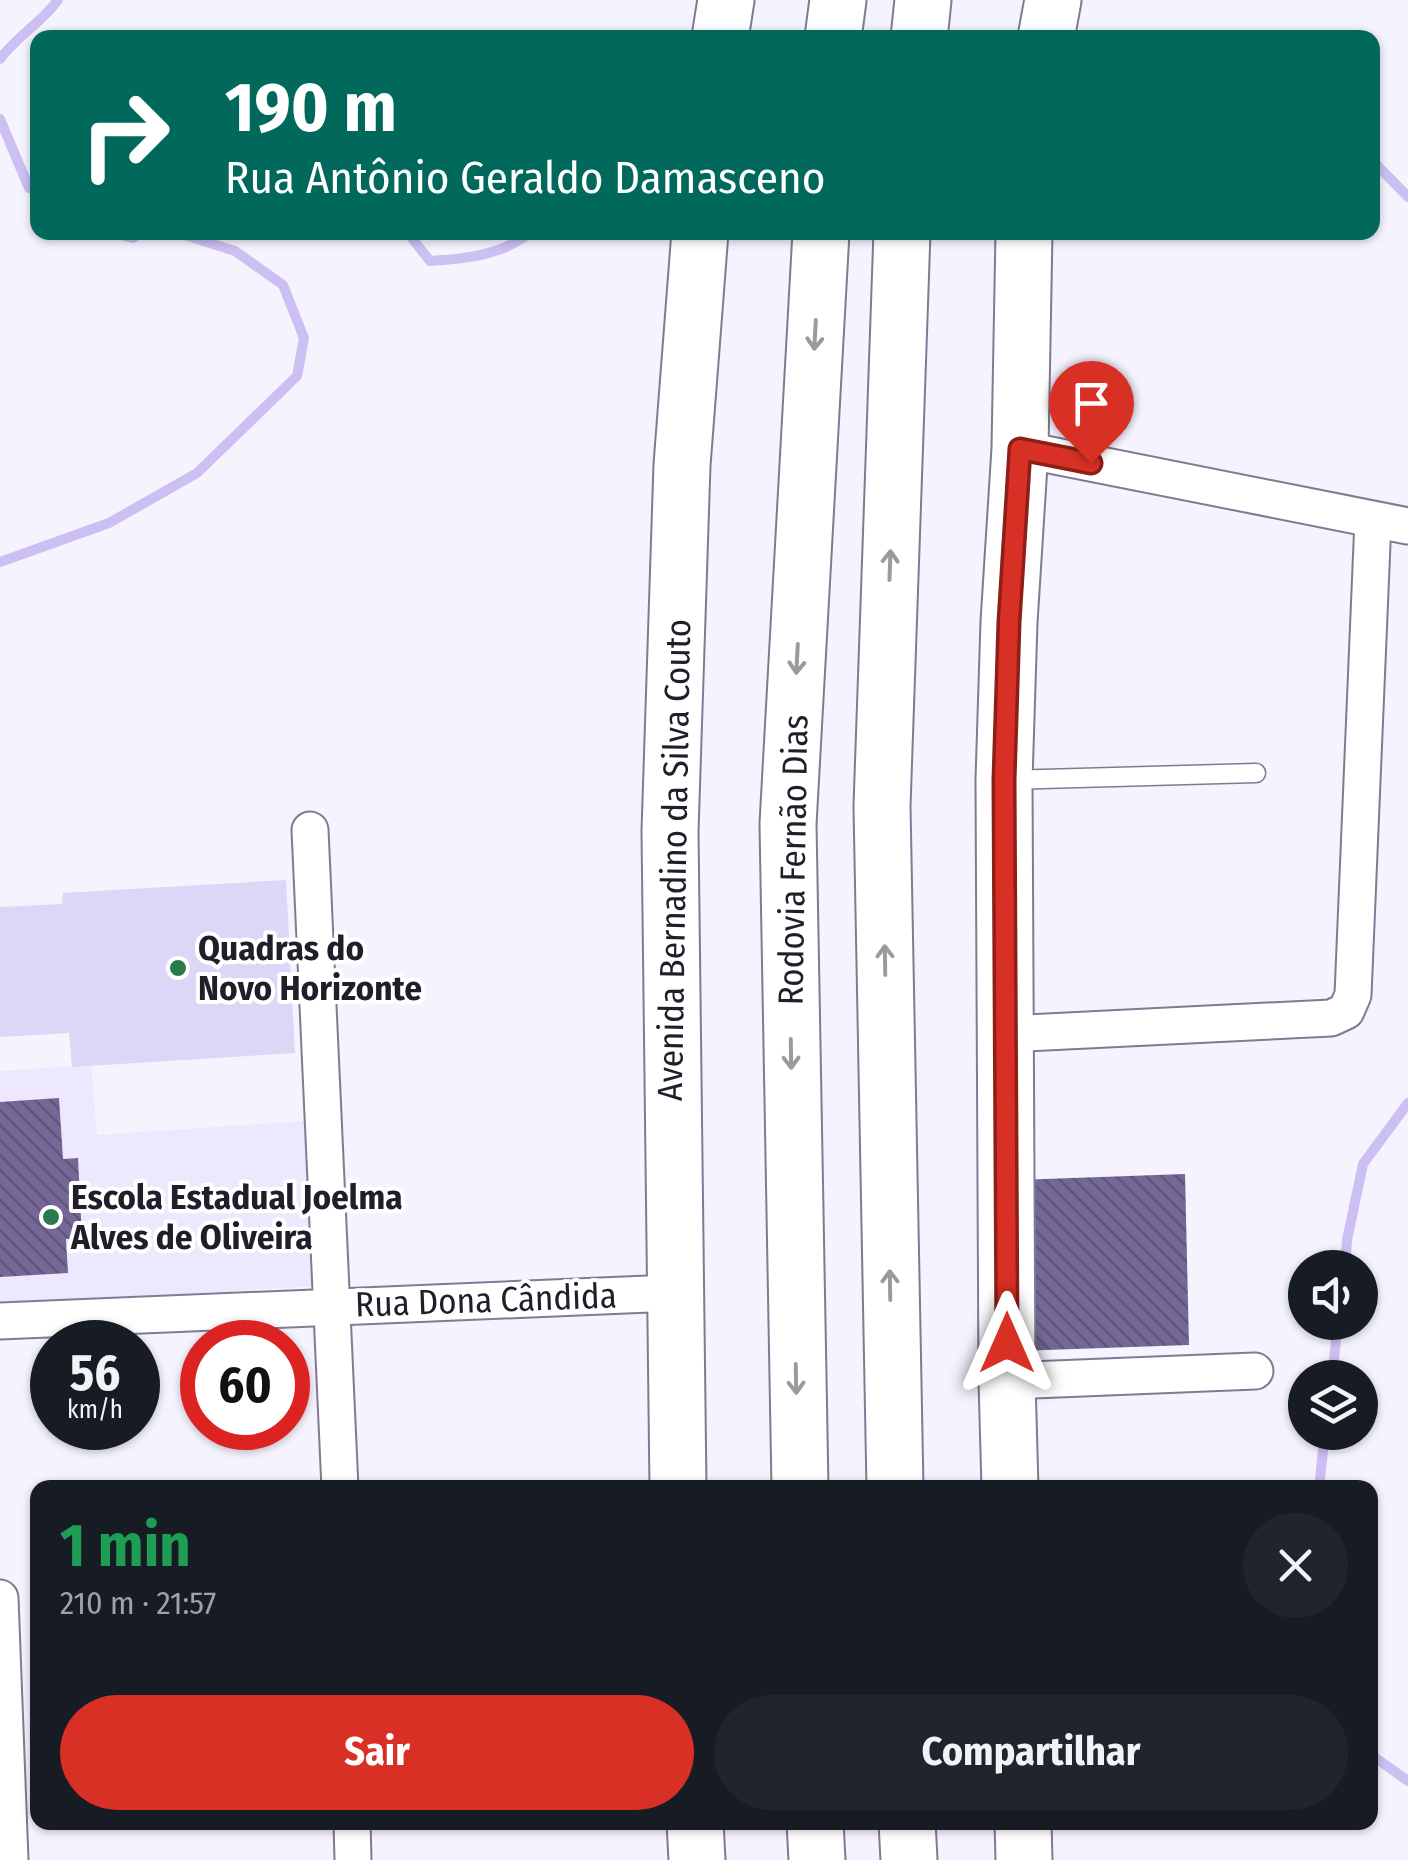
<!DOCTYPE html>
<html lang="pt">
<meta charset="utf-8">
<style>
:root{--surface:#171b24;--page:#20242c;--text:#f1f3f6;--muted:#9ea1a6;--accent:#d93025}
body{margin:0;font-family:"Fira Sans Condensed",sans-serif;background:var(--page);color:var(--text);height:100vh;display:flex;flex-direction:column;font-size:38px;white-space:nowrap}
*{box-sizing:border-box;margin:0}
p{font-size:32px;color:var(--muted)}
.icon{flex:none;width:55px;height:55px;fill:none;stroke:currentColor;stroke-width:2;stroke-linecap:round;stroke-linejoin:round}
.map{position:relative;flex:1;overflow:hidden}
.details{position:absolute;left:30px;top:1480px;width:1348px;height:350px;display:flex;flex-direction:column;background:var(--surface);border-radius:20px;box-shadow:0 2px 8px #0004}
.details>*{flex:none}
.top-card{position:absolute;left:30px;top:30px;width:1350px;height:210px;border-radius:20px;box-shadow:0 2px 8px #0004;background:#00695c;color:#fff;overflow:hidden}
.buttons{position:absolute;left:1288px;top:1250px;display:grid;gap:20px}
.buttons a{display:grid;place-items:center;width:90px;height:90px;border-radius:50%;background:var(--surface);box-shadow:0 2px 8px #0004;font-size:50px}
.speed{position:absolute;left:30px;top:1320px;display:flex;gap:20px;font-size:50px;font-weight:700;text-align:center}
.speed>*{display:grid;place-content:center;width:130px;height:130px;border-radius:50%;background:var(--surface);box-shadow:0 2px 8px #0004;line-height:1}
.speed small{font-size:25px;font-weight:400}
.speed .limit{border:15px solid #d22;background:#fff;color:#111}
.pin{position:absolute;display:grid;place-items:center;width:85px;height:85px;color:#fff;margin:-102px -42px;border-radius:50% 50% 50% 0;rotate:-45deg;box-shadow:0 0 10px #0007}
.pin .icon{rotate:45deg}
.me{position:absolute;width:110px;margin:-55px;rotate:0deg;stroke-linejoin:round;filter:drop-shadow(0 0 8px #0008)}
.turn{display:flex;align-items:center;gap:35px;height:210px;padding:0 30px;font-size:45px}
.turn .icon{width:130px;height:130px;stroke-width:2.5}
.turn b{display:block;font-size:70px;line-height:85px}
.round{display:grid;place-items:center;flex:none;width:105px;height:105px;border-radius:52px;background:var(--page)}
.headline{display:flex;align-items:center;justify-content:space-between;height:170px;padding:0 30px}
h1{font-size:60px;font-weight:700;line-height:75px;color:#1e9e55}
.cta{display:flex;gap:20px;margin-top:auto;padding:20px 30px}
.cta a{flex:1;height:115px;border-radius:60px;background:var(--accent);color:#fff;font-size:40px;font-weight:700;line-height:115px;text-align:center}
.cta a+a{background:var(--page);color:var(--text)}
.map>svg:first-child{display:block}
.built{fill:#ede8fd}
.garden{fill:#ded6f6}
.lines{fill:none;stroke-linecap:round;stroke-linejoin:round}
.stream{stroke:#ccbff2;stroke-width:10}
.building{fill:url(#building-back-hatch)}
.lane-casing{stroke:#807a93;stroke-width:21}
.street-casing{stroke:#807a93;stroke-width:39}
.primary-casing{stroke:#807a93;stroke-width:59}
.highway-casing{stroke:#807a93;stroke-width:59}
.lane{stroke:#fff;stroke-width:18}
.street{stroke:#fff;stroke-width:35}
.primary{stroke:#fff;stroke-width:55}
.highway{stroke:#fff;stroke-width:55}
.oneway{stroke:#9b9a9f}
.route-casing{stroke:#8d1f18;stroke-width:25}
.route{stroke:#d93025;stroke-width:18}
.poi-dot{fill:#2a7b4c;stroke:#fff;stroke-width:4}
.labels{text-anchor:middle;stroke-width:8;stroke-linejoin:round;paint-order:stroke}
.street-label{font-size:35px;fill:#211e29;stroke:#fff}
.poi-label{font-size:35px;font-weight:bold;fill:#211e29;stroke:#fff;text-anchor:start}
</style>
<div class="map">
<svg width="1408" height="1860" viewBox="0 0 1408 1860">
<defs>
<pattern id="building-back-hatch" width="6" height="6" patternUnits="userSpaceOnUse" patternTransform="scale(2.5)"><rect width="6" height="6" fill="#756897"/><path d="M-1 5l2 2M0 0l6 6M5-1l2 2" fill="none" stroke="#60557b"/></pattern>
</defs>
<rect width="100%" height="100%" fill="#f5f3fe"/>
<polygon class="built" points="91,1065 97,1135 305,1121 315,1286 0,1306 0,1071"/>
<polygon class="garden" points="286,880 295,1053 72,1067 69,1033 0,1037 0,907 62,904 63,893"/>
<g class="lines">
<g class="stream">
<path d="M0,59C17,36 41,23 58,0"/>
<polyline points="0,119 29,188 38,191"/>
<polyline points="1372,160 1408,197"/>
<polyline points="107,232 133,238 143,232"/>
<path d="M407,232L430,261C465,259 503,255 531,232"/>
<polyline points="0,562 109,523 197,473 297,376 304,338 283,285 235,251 175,232"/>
<polyline points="1345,1268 1347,1240 1363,1164 1408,1103"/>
<polyline points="1332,1378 1338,1322"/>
<polyline points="1319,1488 1325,1432"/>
<polyline points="1370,1754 1408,1781"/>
</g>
</g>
<g class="building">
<polygon points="59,1098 63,1159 78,1158 82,1238 66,1239 68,1273 0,1277 0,1102"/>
<polygon points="1185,1174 1189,1345 1017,1351 1014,1180"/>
</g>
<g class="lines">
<g class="lane-casing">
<polyline id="lane" points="1009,780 1256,773"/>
</g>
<g class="street-casing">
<g id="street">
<polyline points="1020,449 1408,526"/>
<polyline points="310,830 340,1488"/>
<polyline points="1005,1034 1331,1018 1346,1011 1353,995 1373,520"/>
<polyline points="0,1321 673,1293"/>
<polyline points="1007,1381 1255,1371"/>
<polyline points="0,1598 10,1860"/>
<polyline points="352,1822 353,1860"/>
</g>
</g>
<g class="primary-casing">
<g id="primary">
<polyline points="720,38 726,0"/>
<polyline points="1046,38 1053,0"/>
<polyline points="678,1488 670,831 682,465 700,232"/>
<polyline points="1010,1488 1007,1381 1004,780 1009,622 1020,449 1024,232"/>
<polyline points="695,1822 697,1860"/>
<polyline points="1023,1822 1024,1860"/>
</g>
</g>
<g class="highway-casing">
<g id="highway">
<polyline points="833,38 838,0"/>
<polyline points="919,38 923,0"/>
<polyline points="800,1488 788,824 821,232"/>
<polyline points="895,1488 882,806 902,232"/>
<polyline points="815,1822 817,1860"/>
<polyline points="907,1822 909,1860"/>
</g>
</g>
<use href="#lane" class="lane"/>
<use href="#street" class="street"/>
<use href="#primary" class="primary"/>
<use href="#highway" class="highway"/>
</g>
<defs><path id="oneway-shaft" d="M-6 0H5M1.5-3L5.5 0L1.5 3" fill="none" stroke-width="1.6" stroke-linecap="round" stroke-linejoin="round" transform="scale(2.5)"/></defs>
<g class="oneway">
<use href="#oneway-shaft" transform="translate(815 335) rotate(93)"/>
<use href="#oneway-shaft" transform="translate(890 565) rotate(-88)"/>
<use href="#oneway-shaft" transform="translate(797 659) rotate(93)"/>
<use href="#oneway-shaft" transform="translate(885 960) rotate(-91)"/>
<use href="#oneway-shaft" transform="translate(791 1054) rotate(89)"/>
<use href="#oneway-shaft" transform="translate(890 1285) rotate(-91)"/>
<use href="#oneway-shaft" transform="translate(796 1379) rotate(89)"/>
</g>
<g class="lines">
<g class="route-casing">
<polyline id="route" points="1007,1343 1004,780 1009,622 1020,449 1091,463"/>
</g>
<use href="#route" class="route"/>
</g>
<g class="poi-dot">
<circle cx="178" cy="968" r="10"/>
<circle cx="51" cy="1217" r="10"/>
</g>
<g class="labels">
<g class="street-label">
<text transform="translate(674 860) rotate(-89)" y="12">Avenida Bernadino da Silva Couto</text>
<text transform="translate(793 860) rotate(-89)" y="12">Rodovia Fernão Dias</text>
<text transform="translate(486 1300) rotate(-2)" y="12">Rua Dona Cândida</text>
</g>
<g class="poi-label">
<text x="198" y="960">Quadras do<tspan x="198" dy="40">Novo Horizonte</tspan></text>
<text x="71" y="1209">Escola Estadual Joelma<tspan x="71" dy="40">Alves de Oliveira</tspan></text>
</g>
</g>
</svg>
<div class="buttons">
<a><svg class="icon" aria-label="sound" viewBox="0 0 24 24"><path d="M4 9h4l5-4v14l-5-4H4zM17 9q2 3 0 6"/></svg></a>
<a><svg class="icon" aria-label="layers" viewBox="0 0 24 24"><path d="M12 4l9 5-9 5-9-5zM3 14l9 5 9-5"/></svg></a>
</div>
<div class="speed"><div>56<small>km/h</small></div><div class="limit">60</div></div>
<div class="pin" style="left:1091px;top:463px;background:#d93025"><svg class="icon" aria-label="arrive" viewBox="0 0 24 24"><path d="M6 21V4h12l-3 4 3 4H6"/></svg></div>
<svg class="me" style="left:1007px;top:1343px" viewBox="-20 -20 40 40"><path d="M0-17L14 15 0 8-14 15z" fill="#d93025" stroke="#fff" stroke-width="4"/></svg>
<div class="top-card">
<div class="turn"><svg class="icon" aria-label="right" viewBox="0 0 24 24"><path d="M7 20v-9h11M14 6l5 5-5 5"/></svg><div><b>190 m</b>Rua Antônio Geraldo Damasceno</div></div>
</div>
<section class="details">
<div class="headline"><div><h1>1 min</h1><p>210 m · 21:57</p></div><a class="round"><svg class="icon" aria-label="close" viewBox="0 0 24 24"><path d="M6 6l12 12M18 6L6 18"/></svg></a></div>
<div class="cta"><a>Sair</a><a>Compartilhar</a></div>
</section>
</div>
